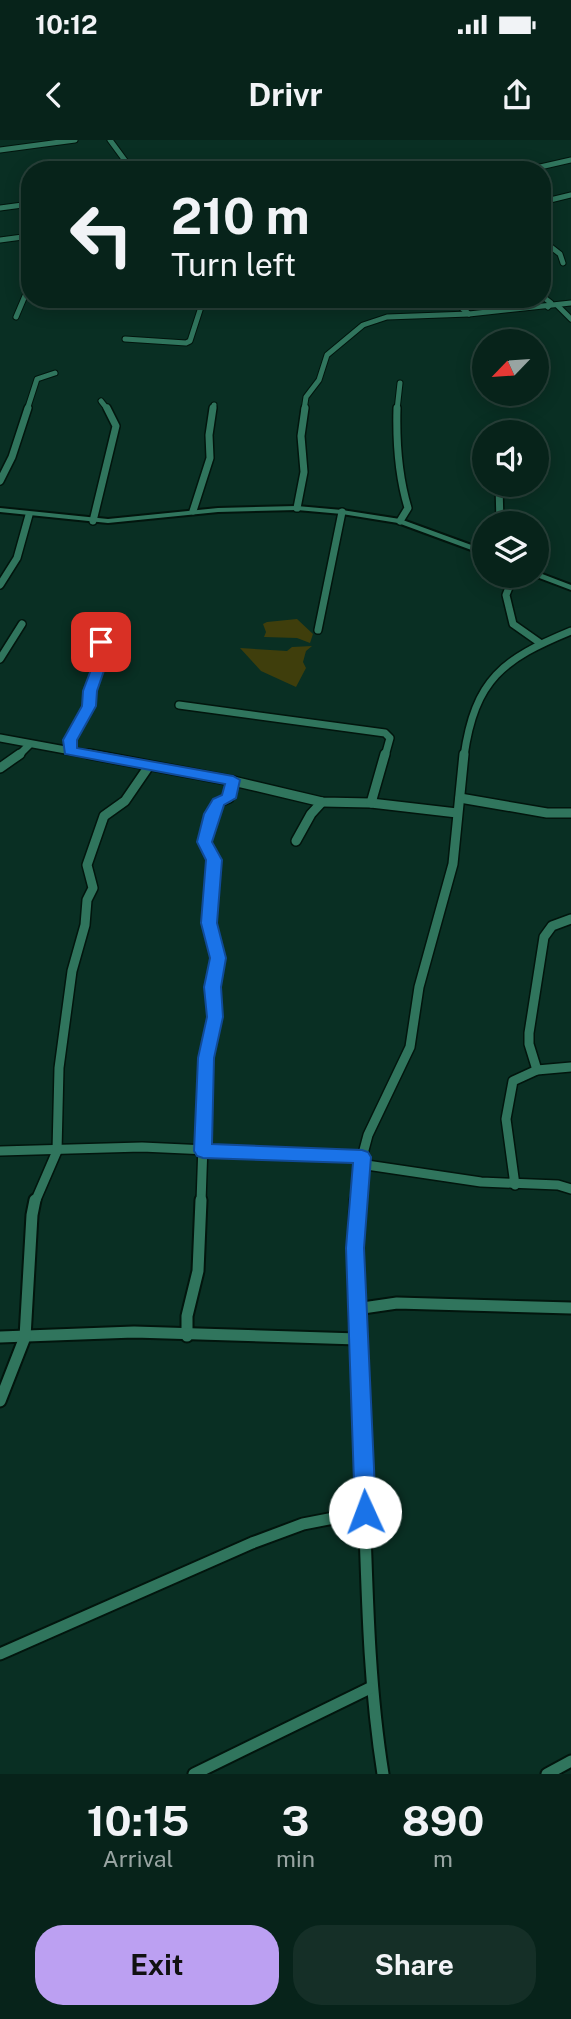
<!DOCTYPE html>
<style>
:root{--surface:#07231a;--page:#152f27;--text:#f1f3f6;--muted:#98a4a2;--line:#284039;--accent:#bca0f2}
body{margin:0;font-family:"Public Sans",sans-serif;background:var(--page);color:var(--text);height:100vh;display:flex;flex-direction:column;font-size:26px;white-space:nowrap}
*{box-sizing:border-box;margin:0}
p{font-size:23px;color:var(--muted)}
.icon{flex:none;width:38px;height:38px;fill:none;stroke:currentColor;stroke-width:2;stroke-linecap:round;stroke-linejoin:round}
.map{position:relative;height:1634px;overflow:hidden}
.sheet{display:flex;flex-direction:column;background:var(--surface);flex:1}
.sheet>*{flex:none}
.banner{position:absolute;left:21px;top:21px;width:530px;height:147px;border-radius:28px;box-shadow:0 4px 18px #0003,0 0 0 2px var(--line);background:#07231a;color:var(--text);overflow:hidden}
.needle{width:46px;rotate:245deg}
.buttons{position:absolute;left:472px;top:189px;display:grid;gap:14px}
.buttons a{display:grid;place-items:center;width:77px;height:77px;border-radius:50%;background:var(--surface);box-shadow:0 4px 18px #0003,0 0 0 2px var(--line);font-size:35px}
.pin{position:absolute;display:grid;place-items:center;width:60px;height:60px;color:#fff;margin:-30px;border-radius:14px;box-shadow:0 4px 10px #0006}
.me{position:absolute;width:77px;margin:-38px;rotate:358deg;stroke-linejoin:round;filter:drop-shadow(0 0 5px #0008)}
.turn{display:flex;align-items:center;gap:24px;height:147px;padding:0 35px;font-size:32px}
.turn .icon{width:91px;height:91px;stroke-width:2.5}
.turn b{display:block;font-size:49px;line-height:60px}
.eta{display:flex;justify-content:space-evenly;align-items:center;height:119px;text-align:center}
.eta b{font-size:42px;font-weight:700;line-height:49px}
.action{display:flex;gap:14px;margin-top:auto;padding:14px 35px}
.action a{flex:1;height:80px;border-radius:28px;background:var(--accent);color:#111;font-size:28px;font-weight:700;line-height:80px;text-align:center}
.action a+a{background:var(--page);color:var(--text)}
.status{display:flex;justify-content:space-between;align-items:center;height:49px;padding:0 35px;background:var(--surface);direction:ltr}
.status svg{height:19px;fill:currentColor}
header{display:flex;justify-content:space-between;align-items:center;height:91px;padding:0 35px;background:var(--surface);font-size:32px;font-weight:700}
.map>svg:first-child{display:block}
.green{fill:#3f3e0c}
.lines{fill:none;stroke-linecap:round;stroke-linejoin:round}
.minor-far3-casing{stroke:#02150d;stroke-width:7}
.minor-far2-casing{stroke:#02150d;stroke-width:10}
.minor-far1-casing{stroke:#02150d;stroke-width:12}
.minor-casing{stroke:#02150d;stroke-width:15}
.tertiary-casing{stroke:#02150d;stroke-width:4}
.minor-far3{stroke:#30755d;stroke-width:5}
.minor-far2{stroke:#30755d;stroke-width:7}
.minor-far1{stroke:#30755d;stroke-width:9}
.minor{stroke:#30755d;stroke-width:11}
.tertiary{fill:#30755d;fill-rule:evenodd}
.route{fill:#1a73e8;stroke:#114b97;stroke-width:2}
</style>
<div class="status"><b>10:12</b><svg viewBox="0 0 49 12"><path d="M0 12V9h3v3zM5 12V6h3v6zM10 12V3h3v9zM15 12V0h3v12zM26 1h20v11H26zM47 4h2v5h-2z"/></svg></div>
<header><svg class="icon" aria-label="back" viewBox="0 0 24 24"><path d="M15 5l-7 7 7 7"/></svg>Drivr<svg class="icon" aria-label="share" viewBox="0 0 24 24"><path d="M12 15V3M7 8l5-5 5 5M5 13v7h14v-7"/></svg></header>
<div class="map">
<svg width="571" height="1634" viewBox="0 0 571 1634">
<rect width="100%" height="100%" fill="#092f23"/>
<g class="green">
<polygon points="297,479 313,494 310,503 297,498 264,497 266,492 263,484 267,482"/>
<polygon points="312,506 306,511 303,522 306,528 296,547 261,531 240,508 287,511 292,507"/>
</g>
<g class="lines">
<g class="minor-far3-casing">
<g id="minor-far3">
<polyline points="110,0 132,30"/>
<polyline points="0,10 75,0"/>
<polyline points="359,30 409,23 421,30"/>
<polyline points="527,30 571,20"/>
<polyline points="542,62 571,55"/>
<polyline points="0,68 30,64"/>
<polyline points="0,100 30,96"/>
<polyline points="542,100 560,114 563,123"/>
<polyline points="542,156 551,163 548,167"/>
<polyline points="451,159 469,174"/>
<polyline points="557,165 571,179"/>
<polyline points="16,177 30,144"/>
<polyline points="125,199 186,203 190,201 201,167 207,159"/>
<polyline points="101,261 108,270"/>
<polyline points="27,270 37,239 55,233"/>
<polyline points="213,270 214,265"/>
<polyline points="304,270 306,257 319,240 327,215 363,185 387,177 469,174 571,163"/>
<polyline points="397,270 400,243"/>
</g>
</g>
<g class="minor-far2-casing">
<g id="minor-far2">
<path d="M397,268C396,303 398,335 408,368L400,381"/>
<polyline points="0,341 12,317 28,268"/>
<polyline points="499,345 500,383"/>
<polyline points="297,368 304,332 301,296 305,268"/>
<polyline points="193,371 210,318 209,295 213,268"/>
<polyline points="93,381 116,286 107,268"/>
<polyline points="508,436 510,445 506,455 513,484 540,503"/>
<polyline points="0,445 17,418 29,375"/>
<polyline points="318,490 342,372"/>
<polyline points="0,519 22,484"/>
<polyline points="179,565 385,593 390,598 385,616"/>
<polyline points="0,598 98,616"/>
<polyline points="69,611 70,600 89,566 90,551 101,519 98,506 105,498"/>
<polyline points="18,616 29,605"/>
<path d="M464,616C475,539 503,519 571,491"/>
</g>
</g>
<g class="minor-far1-casing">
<g id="minor-far1">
<polyline points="89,614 233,641 322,662 371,663 457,673"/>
<polyline points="0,628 20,614"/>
<polyline points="460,658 547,673 571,673"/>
<polyline points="371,663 385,614"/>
<polyline points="296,701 311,674 322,662"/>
<polyline points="537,930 529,904 529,893 544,797 552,786 571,779"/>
<polyline points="0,1011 142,1007 362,1017"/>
<polyline points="360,1024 481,1042 558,1045 571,1049"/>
<polyline points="515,1045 506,979 513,941 537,930 571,927"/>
<polyline points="35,1062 57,1011 59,928 72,831 85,785 87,760 93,748 87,725 104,676 125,661 149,626"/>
<polyline points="201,1062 206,918 215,877 212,847 218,818 209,783 214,720 206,708 205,701 219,662 229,658 233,641"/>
<polyline points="356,1062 360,1025 368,995 410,907 419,847 453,724 464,614"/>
</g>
</g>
<g class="minor-casing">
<g id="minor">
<path d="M356,1060C350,1150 359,1241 363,1331C367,1433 367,1534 383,1634"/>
<polyline points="356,1169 397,1163 571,1168"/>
<polyline points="187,1196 187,1176 198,1131 201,1060"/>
<polyline points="0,1197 134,1192 358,1199"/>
<polyline points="0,1261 25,1197 32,1075 35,1060"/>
<polyline points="0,1514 252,1403 303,1384 365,1372"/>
<polyline points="194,1634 370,1548"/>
<polyline points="547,1634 571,1621"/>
</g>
</g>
<g class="tertiary-casing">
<g id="tertiary">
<polygon points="297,366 342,370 400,379 485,410 485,415 398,383 342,374 297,370 218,372 108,383 0,372 0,368 108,379 218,368"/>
<polygon points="537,432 571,445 571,450 534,436 537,436"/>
</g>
</g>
<use href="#minor-far3" class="minor-far3"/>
<use href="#minor-far2" class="minor-far2"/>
<use href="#minor-far1" class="minor-far1"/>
<use href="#minor" class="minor"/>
<use href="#tertiary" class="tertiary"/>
</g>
<polygon class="route" points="101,498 107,502 105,506 108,519 97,551 96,566 77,600 77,608 233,636 240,640 236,658 224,665 212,702 222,720 217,783 226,818 221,847 223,877 214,918 212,1004 362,1010 368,1012 371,1017 364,1108 376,1372 372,1379 365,1381 358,1379 355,1372 346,1108 353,1023 203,1018 197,1016 194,1011 198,918 207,877 204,847 210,818 201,783 206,720 197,702 204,674 213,659 222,655 225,644 65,614 63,600 82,566 83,551 95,519 92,506 96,499"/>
</svg>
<div class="buttons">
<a><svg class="needle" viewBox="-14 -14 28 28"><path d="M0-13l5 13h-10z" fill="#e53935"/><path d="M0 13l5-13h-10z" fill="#98a4a2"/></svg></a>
<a><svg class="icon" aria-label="sound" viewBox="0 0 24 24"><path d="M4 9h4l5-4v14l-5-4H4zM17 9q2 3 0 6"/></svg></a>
<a><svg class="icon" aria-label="layers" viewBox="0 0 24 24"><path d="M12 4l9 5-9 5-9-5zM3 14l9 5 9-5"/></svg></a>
</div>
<div class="pin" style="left:101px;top:502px;background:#d93025"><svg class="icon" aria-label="arrive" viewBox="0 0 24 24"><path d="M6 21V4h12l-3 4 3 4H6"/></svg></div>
<svg class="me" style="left:365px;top:1372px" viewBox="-20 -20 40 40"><circle r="19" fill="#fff"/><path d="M0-13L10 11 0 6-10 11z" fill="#1a73e8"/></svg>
<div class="banner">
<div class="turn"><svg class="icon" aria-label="left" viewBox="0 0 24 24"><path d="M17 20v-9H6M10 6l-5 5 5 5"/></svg><div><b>210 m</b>Turn left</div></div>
</div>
</div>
<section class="sheet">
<div class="eta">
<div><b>10:15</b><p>Arrival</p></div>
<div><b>3</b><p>min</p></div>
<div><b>890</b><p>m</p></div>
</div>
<div class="action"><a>Exit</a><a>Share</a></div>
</section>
